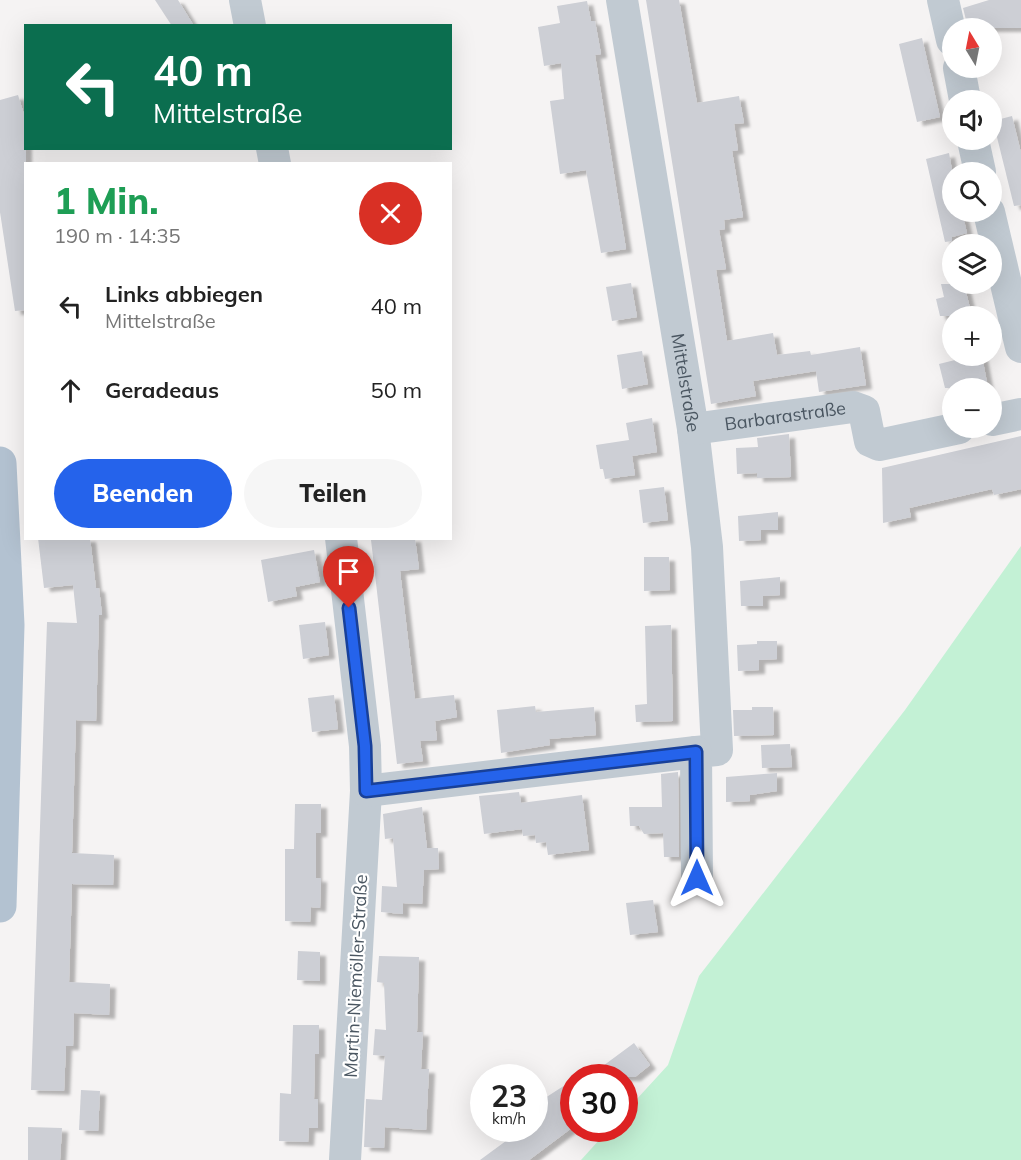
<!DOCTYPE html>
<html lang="de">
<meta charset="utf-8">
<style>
:root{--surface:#fff;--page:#f6f6f6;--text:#222;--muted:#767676;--accent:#2563eb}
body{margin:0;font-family:Mulish,sans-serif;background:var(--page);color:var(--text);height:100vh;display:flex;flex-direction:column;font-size:22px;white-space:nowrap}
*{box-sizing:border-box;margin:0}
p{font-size:20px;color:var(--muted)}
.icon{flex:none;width:33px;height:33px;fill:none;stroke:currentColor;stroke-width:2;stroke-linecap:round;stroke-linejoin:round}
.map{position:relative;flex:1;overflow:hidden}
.side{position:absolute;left:24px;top:162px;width:428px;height:378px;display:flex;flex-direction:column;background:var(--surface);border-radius:0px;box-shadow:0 6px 24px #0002}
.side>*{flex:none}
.top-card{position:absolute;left:24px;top:24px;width:428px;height:126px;border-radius:0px;box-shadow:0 6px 24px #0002;background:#0b6e4f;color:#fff;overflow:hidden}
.needle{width:39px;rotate:350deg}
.tools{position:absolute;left:942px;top:18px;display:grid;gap:12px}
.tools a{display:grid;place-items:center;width:60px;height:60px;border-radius:50%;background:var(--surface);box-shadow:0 6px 24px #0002;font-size:30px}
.speed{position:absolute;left:470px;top:1064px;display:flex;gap:12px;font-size:30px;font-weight:700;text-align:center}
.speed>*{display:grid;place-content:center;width:78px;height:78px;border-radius:50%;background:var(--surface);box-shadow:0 6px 24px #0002;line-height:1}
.speed small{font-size:15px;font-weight:400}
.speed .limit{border:9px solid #d22;background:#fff;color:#111}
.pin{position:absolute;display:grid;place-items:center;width:51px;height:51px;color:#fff;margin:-62px -26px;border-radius:50% 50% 50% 0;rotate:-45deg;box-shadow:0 0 6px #0007}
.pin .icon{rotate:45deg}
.me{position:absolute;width:66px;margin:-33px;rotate:0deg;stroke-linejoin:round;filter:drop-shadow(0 0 4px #0008)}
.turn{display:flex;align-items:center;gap:21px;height:126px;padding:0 30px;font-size:27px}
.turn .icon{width:78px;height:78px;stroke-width:2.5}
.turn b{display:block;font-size:42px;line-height:51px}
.round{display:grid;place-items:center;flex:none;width:63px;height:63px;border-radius:32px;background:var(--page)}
.headline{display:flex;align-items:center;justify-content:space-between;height:102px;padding:0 30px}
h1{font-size:36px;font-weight:800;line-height:45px;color:#1e9e55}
.action{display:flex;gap:12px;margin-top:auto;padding:12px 30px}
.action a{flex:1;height:69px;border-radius:36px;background:var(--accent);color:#fff;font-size:24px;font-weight:800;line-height:69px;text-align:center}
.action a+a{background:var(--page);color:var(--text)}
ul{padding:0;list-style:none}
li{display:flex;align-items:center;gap:18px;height:84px;padding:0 30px}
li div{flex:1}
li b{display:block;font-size:22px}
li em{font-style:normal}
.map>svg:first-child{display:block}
.green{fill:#c3f1d5}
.building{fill:#cdcfd5;filter:url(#shadow)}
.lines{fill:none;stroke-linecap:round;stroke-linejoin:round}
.minor{stroke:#c1cad2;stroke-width:32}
.major{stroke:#b3c2d1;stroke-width:33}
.route-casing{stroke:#184099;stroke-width:15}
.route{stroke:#2563eb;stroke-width:10}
.labels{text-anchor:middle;stroke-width:4.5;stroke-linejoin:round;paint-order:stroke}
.street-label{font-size:18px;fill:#4a5661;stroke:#fff}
</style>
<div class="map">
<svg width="1021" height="1160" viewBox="0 0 1021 1160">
<defs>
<filter id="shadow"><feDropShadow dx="6" dy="4" stdDeviation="1.5" flood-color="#0004"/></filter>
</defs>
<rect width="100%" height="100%" fill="#f5f3f3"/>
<polygon class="green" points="1021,546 1021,1160 581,1160 610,1128 624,1128 624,1113 668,1065 699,976 905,710"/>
<g class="building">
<polygon points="155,0 178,0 194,26 172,26"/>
<polygon points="646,0 679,0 697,103 739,96 744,123 734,124 738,150 732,151 743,217 724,220 725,229 719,230 726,269 716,270 727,341 773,333 777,355 810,351 811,355 860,347 866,385 819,392 816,371 753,381 756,396 711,404"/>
<polygon points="989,0 1021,0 1021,28 968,28 963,8"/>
<polygon points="587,1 591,21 595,21 601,54 595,55 626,249 601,253 586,170 560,174 550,101 564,99 561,63 544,66 538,27 560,23 557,6"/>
<polygon points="922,38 940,117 917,122 899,44"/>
<polygon points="18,95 26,121 26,310 15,311 0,212 0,100"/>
<polygon points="1012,116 1021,153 1021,205 1014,206 993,121"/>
<polygon points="949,153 952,170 952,212 962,212 967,233 952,237 952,241 945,242 926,159"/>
<polygon points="631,283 637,317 612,321 606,287"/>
<polygon points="941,284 964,284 972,316 940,316 936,299 944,297"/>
<polygon points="642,351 648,384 622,389 617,355"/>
<polygon points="958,356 982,356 988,388 945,388 939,364 959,359"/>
<polygon points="652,418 657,452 632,456 635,475 605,479 603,469 600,469 596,445 629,440 626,423"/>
<polygon points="789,434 791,477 757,478 757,473 737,474 736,448 758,447 757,438"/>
<polygon points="1021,436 1021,489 994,495 992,489 909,508 911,517 883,523 882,468"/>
<polygon points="664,487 668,520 643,523 639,490"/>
<polygon points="778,512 778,530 761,530 761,540 739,541 738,516"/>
<polygon points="38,538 90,538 96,588 99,588 102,615 99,615 96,721 76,720 72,853 114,855 113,885 72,884 69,982 110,984 109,1015 74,1013 73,1046 66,1046 64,1091 31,1090 47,622 77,623 73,585 44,588"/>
<polygon points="383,538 415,538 419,569 400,571 415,699 454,695 457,717 435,721 437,740 420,741 423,761 397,764 371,540"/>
<polygon points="314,550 320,582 295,587 297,596 268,602 261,560"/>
<polygon points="644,557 669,557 670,590 644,591"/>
<polygon points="780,577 780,595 763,596 763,606 741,606 740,581"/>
<polygon points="325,622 329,655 303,659 299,625"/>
<polygon points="671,625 673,721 636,722 635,705 647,704 645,626"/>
<polygon points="757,641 777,641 777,659 759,660 759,670 738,671 737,645 757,644"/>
<polygon points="334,695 338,729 312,732 308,698"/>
<polygon points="535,706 536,712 594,707 596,735 549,739 550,745 501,753 497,710"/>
<polygon points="752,707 773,707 774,735 734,736 733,710 752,710"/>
<polygon points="790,744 792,767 762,768 761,745"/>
<polygon points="678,772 679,857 664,857 663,833 644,834 639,826 630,826 629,807 662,807 661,774"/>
<polygon points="777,773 777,791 750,795 750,801 726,802 726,777"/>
<polygon points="519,792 521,803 582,795 589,850 548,855 546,842 536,843 535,835 523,836 522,829 484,834 479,796"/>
<polygon points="295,804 321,804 321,833 316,833 316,878 321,878 320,908 311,907 310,922 285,921 285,849 294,849"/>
<polygon points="422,807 427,848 438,848 439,869 424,870 422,904 403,903 403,914 381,912 382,886 397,887 393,838 385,839 383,814"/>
<polygon points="653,900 658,932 630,935 626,903"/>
<polygon points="298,951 320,952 320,981 297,980"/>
<polygon points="379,956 419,957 417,1032 423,1032 421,1069 429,1069 426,1130 385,1127 384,1148 364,1147 366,1099 382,1100 385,1056 373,1055 375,1029 386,1030 384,983 377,982"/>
<polygon points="293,1025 319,1025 319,1054 315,1054 314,1099 318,1099 318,1128 309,1128 308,1142 279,1141 280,1093 291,1094"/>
<polygon points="634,1043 650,1065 635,1077 588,1077"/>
<polygon points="573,1080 573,1127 529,1160 480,1160 514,1135 509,1128 534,1128 534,1105"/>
<polygon points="81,1090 100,1091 98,1131 79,1130"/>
<polygon points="28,1127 62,1128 60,1160 28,1160"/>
</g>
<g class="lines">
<g class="minor">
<polyline points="245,0 250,26"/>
<path id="s1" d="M622,0L693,429L707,547L717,750L696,752L697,878"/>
<polyline points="943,0 952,40"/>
<polyline points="959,68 965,100"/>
<polyline points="973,140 980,172"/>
<polyline points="272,148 275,164"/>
<polyline points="989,212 1021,347"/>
<polyline points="992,420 1021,414"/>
<path id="s2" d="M693,429L853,407L864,411L870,441L879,445L959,428"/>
<polyline points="341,538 365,746 366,791 345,1160"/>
<polyline points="366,791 696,752"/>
</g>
<polyline class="major" points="0,463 8,625 0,906"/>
</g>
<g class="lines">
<g class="route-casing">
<polyline id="route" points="349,608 365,746 366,791 696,752 697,878"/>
</g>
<use href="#route" class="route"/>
</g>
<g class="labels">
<g class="street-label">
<text dy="6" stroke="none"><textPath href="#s1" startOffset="388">Mittelstraße</textPath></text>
<text dy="6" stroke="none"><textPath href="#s2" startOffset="93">Barbarastraße</textPath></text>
<text transform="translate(356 976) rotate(-87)" y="6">Martin-Niemöller-Straße</text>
</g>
</g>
</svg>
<div class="tools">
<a><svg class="needle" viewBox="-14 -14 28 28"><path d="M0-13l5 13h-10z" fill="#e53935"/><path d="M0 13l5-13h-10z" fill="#767676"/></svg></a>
<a><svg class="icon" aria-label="sound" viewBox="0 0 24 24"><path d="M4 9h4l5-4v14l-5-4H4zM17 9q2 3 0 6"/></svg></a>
<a><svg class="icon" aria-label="search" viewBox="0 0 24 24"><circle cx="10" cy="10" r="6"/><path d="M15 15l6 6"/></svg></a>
<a><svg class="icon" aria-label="layers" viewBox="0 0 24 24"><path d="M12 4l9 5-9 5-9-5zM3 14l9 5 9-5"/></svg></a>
<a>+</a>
<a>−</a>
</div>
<div class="speed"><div>23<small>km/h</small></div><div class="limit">30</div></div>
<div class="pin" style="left:349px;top:608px;background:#d93025"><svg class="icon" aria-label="arrive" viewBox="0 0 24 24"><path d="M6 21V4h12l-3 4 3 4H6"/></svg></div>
<svg class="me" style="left:697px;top:878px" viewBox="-20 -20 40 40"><path d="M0-17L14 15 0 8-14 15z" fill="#2563eb" stroke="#fff" stroke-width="4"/></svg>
<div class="top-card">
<div class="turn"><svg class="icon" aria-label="left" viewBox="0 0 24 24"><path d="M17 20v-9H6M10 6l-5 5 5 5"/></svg><div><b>40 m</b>Mittelstraße</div></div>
</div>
<section class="side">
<div class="headline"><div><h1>1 Min.</h1><p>190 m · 14:35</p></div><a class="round" style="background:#d93025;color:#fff"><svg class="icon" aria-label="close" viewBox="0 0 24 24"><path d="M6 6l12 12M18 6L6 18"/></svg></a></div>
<ul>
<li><svg class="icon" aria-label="left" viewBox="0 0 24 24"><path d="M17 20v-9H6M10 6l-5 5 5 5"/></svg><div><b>Links abbiegen</b><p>Mittelstraße</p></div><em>40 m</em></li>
<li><svg class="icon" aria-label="ahead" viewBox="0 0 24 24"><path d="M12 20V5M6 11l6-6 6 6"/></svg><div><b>Geradeaus</b></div><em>50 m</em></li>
</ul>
<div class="action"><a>Beenden</a><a>Teilen</a></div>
</section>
</div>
